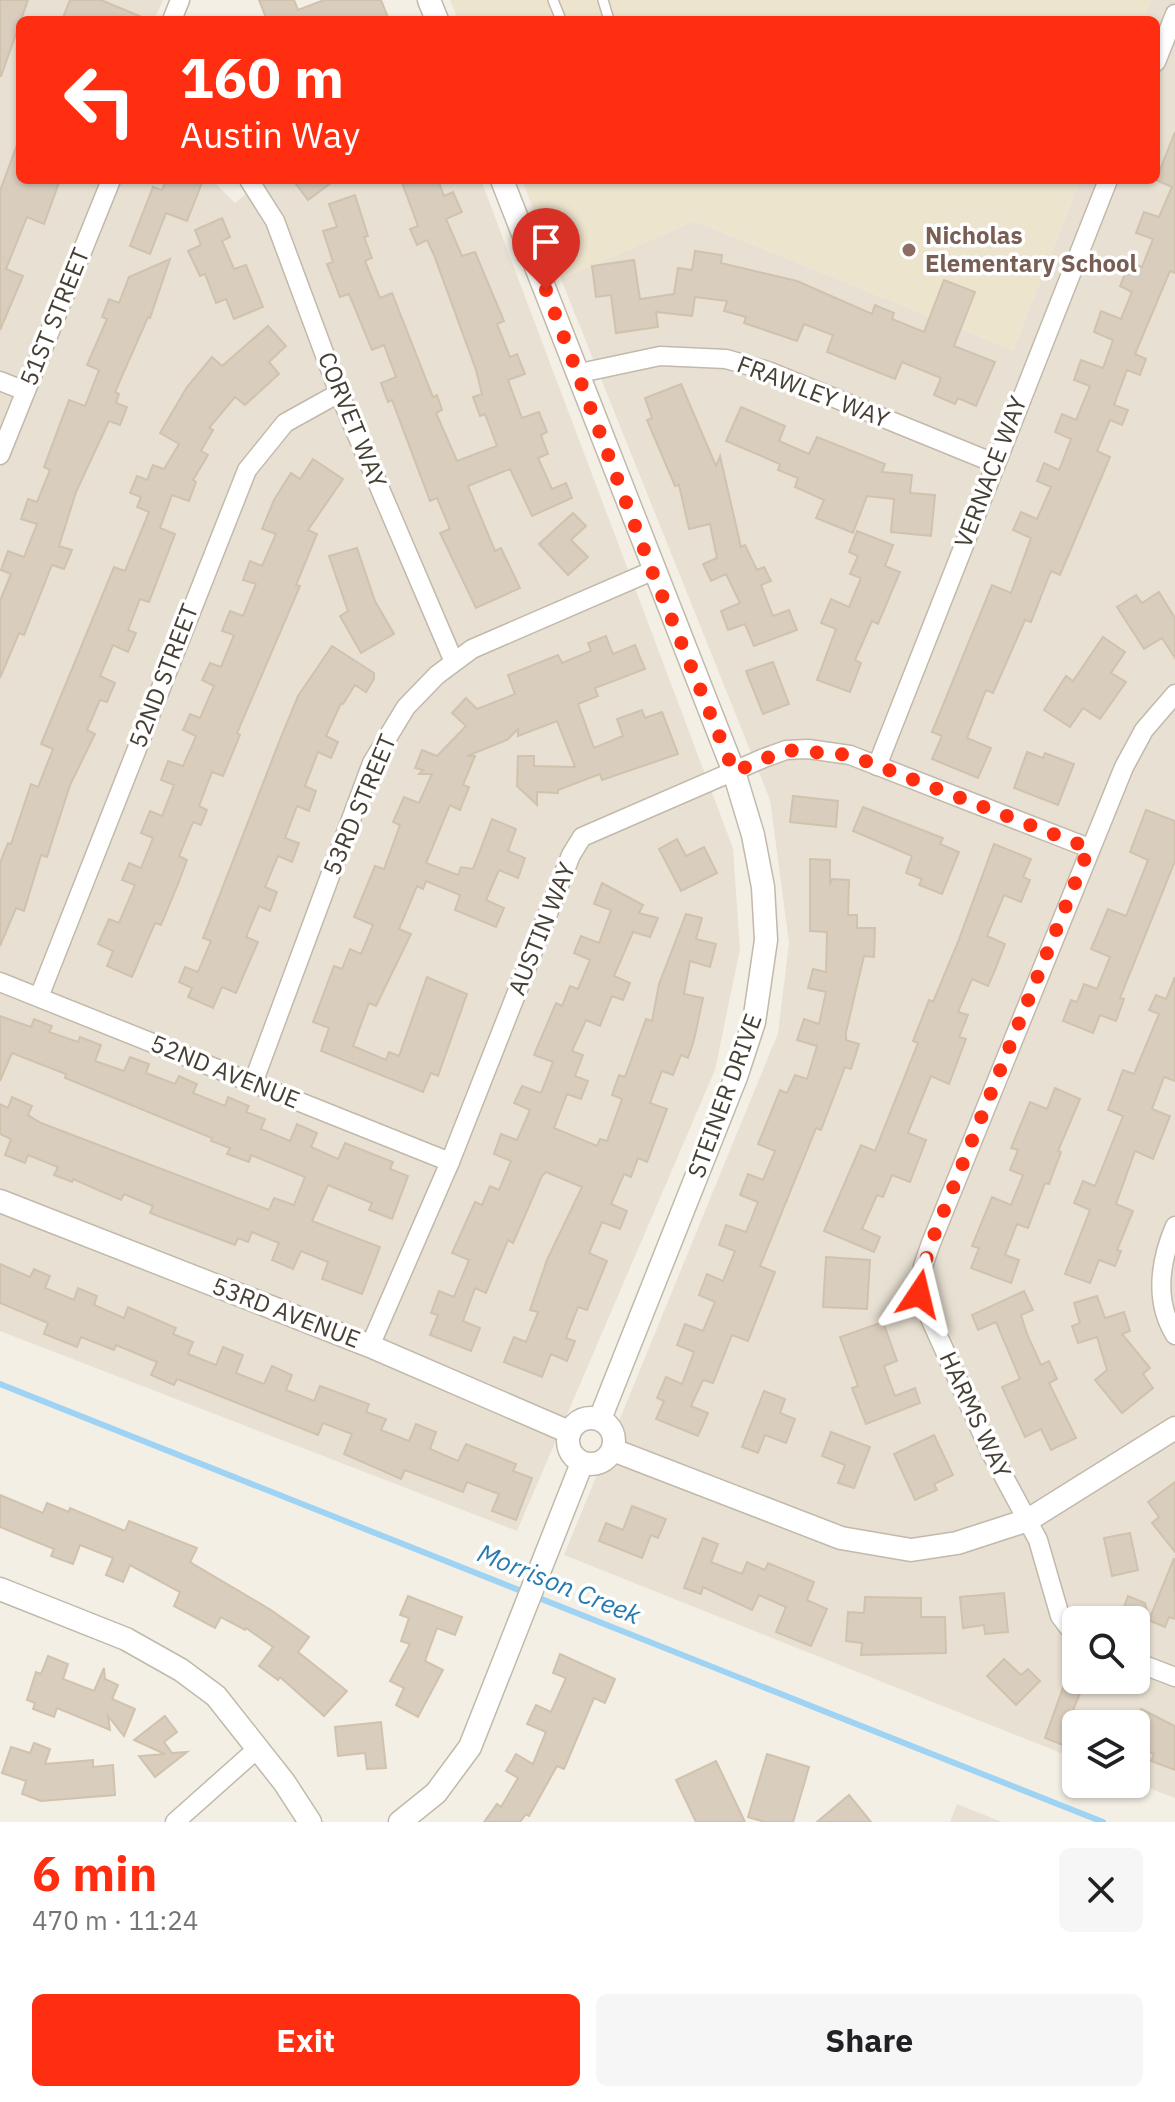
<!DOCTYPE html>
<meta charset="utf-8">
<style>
:root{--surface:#fff;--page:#f6f6f6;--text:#202124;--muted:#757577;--accent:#ff2e11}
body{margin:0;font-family:"IBM Plex Sans",sans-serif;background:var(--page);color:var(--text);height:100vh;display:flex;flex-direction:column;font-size:30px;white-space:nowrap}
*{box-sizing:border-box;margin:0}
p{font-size:26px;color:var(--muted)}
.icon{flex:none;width:44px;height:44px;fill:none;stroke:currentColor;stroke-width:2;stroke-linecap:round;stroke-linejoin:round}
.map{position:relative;height:1822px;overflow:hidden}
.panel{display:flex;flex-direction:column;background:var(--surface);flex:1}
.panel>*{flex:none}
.guide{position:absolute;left:16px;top:16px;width:1144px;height:168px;border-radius:12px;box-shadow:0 2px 6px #0004;background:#ff2e11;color:#fff;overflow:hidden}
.buttons{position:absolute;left:1062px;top:1606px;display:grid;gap:16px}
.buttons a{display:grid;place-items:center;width:88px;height:88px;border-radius:12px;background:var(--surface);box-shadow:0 2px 6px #0004;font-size:40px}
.pin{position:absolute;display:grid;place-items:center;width:68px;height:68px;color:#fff;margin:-82px -34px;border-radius:50% 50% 50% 0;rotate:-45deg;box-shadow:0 0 8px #0007}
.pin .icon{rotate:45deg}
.me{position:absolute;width:88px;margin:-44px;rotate:10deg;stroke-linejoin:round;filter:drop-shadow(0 0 6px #0008)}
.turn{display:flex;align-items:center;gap:28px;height:168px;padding:0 32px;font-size:36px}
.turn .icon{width:104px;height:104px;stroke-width:2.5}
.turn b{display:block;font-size:56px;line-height:68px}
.round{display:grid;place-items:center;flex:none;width:84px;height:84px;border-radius:12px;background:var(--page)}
.head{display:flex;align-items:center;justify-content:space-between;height:136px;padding:0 32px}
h1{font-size:48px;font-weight:700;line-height:60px;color:var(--accent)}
.cta{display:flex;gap:16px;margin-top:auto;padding:16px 32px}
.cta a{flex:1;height:92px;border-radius:12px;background:var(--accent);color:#fff;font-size:32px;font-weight:700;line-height:92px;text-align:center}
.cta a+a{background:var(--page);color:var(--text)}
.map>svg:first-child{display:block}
.residential{fill:#e8e1d3;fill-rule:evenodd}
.education{fill:#ede4ce}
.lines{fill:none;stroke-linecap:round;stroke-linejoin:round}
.stream{stroke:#9ed3f4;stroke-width:6}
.building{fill:#d9cdbd;stroke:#d1c2ad;stroke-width:2}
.service-casing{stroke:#c2b9aa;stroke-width:12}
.minor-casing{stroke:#c2b9aa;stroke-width:21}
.tertiary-casing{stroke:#c2b9aa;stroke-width:25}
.service{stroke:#fff;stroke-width:9}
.minor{stroke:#fff;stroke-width:18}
.tertiary{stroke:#fff;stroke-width:22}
.route{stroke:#ff2e11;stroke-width:14;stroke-dasharray:0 25.2}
.education-dot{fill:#8d6e63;stroke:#fff;stroke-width:3}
.labels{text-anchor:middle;stroke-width:7;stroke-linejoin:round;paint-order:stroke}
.education-label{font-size:24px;font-weight:bold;fill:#785e54;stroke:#fff;text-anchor:start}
.street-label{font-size:24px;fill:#463f34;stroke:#fff}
.water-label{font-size:26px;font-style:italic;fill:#277ab0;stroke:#fff}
</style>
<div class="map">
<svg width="1175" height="1822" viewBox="0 0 1175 1822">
<rect width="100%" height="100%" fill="#f3efe5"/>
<g class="residential">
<polygon points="0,0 163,0 154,20 20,20 20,180 212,180 235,203 262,180 481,180 733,848 740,949 715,1070 517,1531 0,1331"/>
<path d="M1151,0H1175V1798L1136,1783V1724H1076V1759L564,1555L778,1033L789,943L770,800L561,279L694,221L1013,350L1080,180H1156V20H1143ZM1076,1620H1136V1680H1076Z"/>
<polygon points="957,1804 1002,1822 950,1822"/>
</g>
<g class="education">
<polygon points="450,0 1151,0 1143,20 458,20"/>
<polygon points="522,180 1080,180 1013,350 694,221 561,279"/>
</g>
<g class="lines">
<polyline class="stream" points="0,1384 1103,1822"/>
</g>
<g class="building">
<polygon points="0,0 28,0 1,76 0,76"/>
<polygon points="70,0 101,0 149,20 62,20"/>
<polygon points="259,0 294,0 298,10 324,0 381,0 389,20 267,20"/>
<polygon points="1175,132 1175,273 1170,271 1135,354 1146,359 1140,375 1127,370 1114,405 1128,410 1122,425 1110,420 1097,451 1110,457 1060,575 1051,571 1031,622 1025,620 993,693 986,690 967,738 991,748 978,778 932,759 942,736 932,732 992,585 1011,593 1031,538 1013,530 1021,512 1037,519 1051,487 1037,481 1044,463 1059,470 1071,439 1055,432 1062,414 1076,420 1090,386 1074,380 1081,360 1103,368 1113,340 1094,332 1101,311 1121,319 1132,292 1120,286 1130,262 1142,267 1153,239 1136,233 1144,212 1159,217 1172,187 1156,180"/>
<polygon points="18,142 20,180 60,180 44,224 27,217 6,269 23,276 0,330 0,191"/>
<polygon points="166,180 203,180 187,221 166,213 150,254 130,246 153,187 162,190"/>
<polygon points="293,180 335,180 308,200"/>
<polygon points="401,180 438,180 444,196 453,192 462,212 446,219 462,256 475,252 504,321 497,324 510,357 517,354 525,374 508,380 522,418 539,412 547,432 541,435 548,454 538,458 552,489 566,483 572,498 532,516 510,469 468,486 495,551 501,548 520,588 476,608 440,533 450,529 437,498 430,501 392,400 388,402 381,383 396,377 384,345 372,350 349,294 340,297 327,264 333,262 323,231 337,227 329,204 355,195 368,236 364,237 372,258 365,261 380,298 392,293 433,397 437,395 442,410 436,413 457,461 497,446 485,414 480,416 473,397 482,394 476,370 434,255 427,240 417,245 410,229 418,226"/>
<polygon points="222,218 230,237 222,241 234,269 246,265 263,307 234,319 226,299 216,303 205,274 200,276 188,251 201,245 195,230"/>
<polygon points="695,251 722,255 721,263 797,281 872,314 875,305 894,313 892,319 924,332 944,280 975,292 954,346 995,362 976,406 958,398 955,404 934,395 941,378 902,362 895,379 827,352 833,335 804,324 797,341 744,323 746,317 724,311 727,301 695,297 692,316 656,312 658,327 616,333 611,295 596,297 592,266 634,260 640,299 674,294 678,268 692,270"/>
<polygon points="170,259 150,318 148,317 115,392 119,394 116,403 127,407 120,425 109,421 76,492 59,546 72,550 64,569 52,565 24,635 19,633 0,678 0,601 11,574 1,570 8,551 24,557 37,524 21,519 28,499 37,502 50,470 44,467 69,400 85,406 99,370 87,365 107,319 102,317 109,299 119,303 129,277"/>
<polygon points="268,326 286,346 269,362 279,374 245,405 235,397 209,428 213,430 201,451 208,455 193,480 196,482 189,501 172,495 160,528 175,534 149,602 140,599 128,630 136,633 128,652 113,645 100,676 115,683 107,702 100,700 87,730 95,734 70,785 47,857 41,855 24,911 16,908 0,946 0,863 8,843 11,844 31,784 38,787 53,749 41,744 114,567 125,571 149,512 137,507 141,497 130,493 137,476 147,480 153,465 164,469 179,444 160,433 187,387 212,357 222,366"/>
<polygon points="681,384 716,466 720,456 741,547 745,545 757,570 764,567 771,581 761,585 773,616 789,610 797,630 754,646 745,624 728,630 721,611 740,603 726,574 711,581 703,564 717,558 710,524 689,529 679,485 675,486 647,420 652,418 645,398"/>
<polygon points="741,407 785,426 779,441 809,454 817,437 885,464 882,472 912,475 910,493 935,495 931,536 891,532 894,499 867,496 853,533 816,518 824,500 795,487 798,478 778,470 780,464 726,441"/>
<polygon points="313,459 343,479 308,530 317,534 296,585 300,586 237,733 240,735 223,776 212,772 199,806 207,810 201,825 193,822 179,856 187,860 178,884 161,925 155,923 132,977 107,966 113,951 98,944 109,919 119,923 135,885 122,880 129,863 141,868 153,838 141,833 150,811 162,816 174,785 161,780 168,761 183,766 196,736 183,730 190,714 200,718 214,686 202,680 210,663 221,667 234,635 222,631 230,611 243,616 256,584 243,580 250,561 262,566 276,534 262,529 274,500 291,473 300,479"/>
<polygon points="573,513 586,526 571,540 588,557 568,575 539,544"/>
<polygon points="857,531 893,545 885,566 900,572 878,624 872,621 855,660 861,663 850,692 817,680 836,629 821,623 831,599 849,607 861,578 850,574 858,556 849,552"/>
<polygon points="357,548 375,601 394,634 361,653 340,616 348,611 329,556"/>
<polygon points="1159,592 1175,618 1175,658 1162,638 1144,649 1117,607 1136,595 1142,603"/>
<polygon points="606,636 613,654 635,645 645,669 595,688 598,696 578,704 594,748 623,736 617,719 642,710 645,718 662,712 678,754 602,780 600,774 558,790 558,793 537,792 537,805 517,786 518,756 534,756 534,766 575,767 557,721 518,736 518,729 507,740 467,756 475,756 463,785 469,787 460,810 450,805 426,863 458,875 461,867 473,869 492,819 516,829 508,851 525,858 518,878 499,870 486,900 504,908 496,927 455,910 460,895 426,881 423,889 417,886 399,929 411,934 376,1006 369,1003 353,1046 386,1060 389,1052 399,1056 427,977 467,994 438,1076 431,1073 423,1092 321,1051 329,1028 313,1022 334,966 342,969 350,949 361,954 373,925 354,917 375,866 384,869 400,825 393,822 404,797 419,803 432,774 419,774 423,770 415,768 422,750 437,756 466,726 452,713 466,698 477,709 515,694 508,675 558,655 562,663 591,651 588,643"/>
<polygon points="1103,637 1125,652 1111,673 1126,682 1100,719 1083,708 1070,727 1044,710 1066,676 1073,681"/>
<polygon points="332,646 374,673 374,679 366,692 355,685 343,704 341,703 326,736 338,742 331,758 318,752 305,786 316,791 309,811 297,806 285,838 299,843 292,862 278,856 265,887 277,892 270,911 259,906 246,937 258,942 251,958 236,993 222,987 213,1008 188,997 192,988 179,982 185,967 198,972 211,941 203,938 281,737 298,696"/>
<polygon points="773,662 789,704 763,714 746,671"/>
<polygon points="1027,752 1043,758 1045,753 1074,764 1058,805 1014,788"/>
<polygon points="793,796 838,801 836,827 790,822"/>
<polygon points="863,807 943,838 940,844 959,852 942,894 919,885 922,879 906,873 912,856 853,831"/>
<polygon points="1146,810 1175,821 1175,861 1120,998 1124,999 1116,1021 1100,1015 1093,1033 1063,1021 1071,1000 1077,1002 1084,984 1097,989 1110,957 1091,949 1108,909 1126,916 1148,860 1130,852"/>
<polygon points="677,839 686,856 704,847 717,873 681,891 659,849"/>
<polygon points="994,844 1031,859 1023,877 1030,880 1021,902 1004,895 987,936 1005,944 995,970 988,986 972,979 958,1012 968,1015 959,1037 966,1039 949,1084 931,1076 916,1113 908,1133 926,1140 910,1182 892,1175 883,1197 877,1195 862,1229 880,1237 874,1252 824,1231 861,1145 875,1151 918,1043 913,1041 929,1000 933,1002 958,942"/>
<polygon points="810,859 830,860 830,885 832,879 849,880 848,915 857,915 857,928 875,928 874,957 864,956 846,1032 846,1040 859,1044 851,1069 845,1067 821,1130 816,1128 760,1266 775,1272 748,1341 732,1335 713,1383 703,1380 691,1406 708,1413 698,1436 656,1419 664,1401 657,1398 666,1377 682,1384 694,1352 677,1345 685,1324 703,1331 715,1302 699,1295 707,1274 723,1281 735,1251 719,1245 726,1225 746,1232 758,1202 740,1195 748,1174 763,1180 775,1151 758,1144 772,1110 780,1090 787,1093 795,1075 807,1079 817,1046 797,1040 804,1019 819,1024 826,992 808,988 813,969 826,972 827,932 810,931"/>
<polygon points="602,883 643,905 639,913 658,918 650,937 633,932 614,976 630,983 623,1000 612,996 600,1026 586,1020 572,1051 583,1055 575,1076 588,1081 581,1099 567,1094 554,1128 597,1146 600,1139 607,1141 622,1099 612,1095 619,1075 625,1077 646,1019 652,1021 659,984 686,914 702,918 696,939 716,944 710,967 690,961 684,994 703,998 694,1040 688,1058 681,1055 673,1075 662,1071 650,1103 667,1109 647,1162 638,1158 631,1177 624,1174 611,1204 627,1211 620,1229 602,1222 589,1253 607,1261 587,1310 578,1307 566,1338 575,1341 567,1361 551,1354 542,1377 504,1362 514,1337 526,1342 538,1312 530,1310 547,1260 582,1187 546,1172 542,1176 513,1243 508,1240 486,1293 475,1288 463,1321 480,1328 471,1351 430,1335 438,1315 431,1313 439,1291 454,1297 469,1260 452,1253 475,1202 482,1205 490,1186 499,1190 511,1161 494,1154 501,1134 517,1140 530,1110 514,1103 522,1086 541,1093 553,1062 534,1055 556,1003 562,1006 570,986 578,989 590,960 574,953 581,936 599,943 611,910 594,904"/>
<polygon points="1175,977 1175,1081 1164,1077 1152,1109 1170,1116 1153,1159 1135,1151 1116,1204 1133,1211 1117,1250 1121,1251 1115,1266 1099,1260 1090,1283 1065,1274 1090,1210 1074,1203 1083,1181 1095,1186 1123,1116 1108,1110 1123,1070 1134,1074 1159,1014 1149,1010 1156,995 1166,999"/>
<polygon points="0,1016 31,1027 34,1019 52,1026 49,1032 78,1042 80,1037 101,1045 95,1061 124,1071 130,1057 149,1064 146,1073 175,1084 179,1076 197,1084 193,1093 225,1106 228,1097 249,1106 246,1112 265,1119 261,1129 290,1141 297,1124 317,1133 311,1147 338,1159 345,1143 393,1162 390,1169 408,1176 392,1219 369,1210 372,1203 328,1185 312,1221 380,1247 362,1294 322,1279 328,1262 301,1251 293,1269 272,1260 279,1243 252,1232 248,1242 238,1238 235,1245 150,1213 153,1206 124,1194 121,1200 73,1179 72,1182 54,1175 58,1167 28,1155 25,1163 5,1155 11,1139 0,1134 0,1104 8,1108 12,1097 32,1106 28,1115 41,1123 269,1210 274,1198 294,1205 305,1177 251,1155 249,1162 227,1154 230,1148 211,1141 212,1138 65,1078 66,1074 12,1053 0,1081"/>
<polygon points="1055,1088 1080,1099 1058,1151 1061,1152 1049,1184 1045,1183 1028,1228 1017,1224 1005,1255 1019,1260 1011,1283 971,1268 979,1248 972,1246 992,1197 1011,1205 1023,1175 1010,1170 1018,1150 1011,1148 1030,1102 1047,1109"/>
<polygon points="826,1257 870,1260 867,1309 823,1307"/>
<polygon points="0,1264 30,1277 34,1269 50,1276 45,1288 74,1300 78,1288 97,1296 94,1305 124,1318 128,1307 176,1328 173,1334 193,1342 188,1354 216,1365 223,1347 243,1355 236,1373 264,1384 272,1366 292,1375 286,1390 314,1401 320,1386 369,1404 366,1412 386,1419 381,1430 409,1441 416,1424 436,1432 430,1449 458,1461 466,1444 516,1464 513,1471 532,1478 516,1520 492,1511 499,1494 467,1482 463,1492 405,1470 401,1479 344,1454 352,1434 323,1423 318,1435 177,1379 174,1385 151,1375 157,1362 116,1345 114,1350 81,1337 77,1347 44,1334 48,1323 0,1303"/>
<polygon points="1024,1291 1033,1310 1021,1315 1027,1334 1041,1365 1049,1361 1057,1379 1049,1383 1076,1438 1051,1450 1041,1429 1025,1437 1002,1387 1020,1379 996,1322 978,1330 972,1315"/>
<polygon points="1097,1296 1105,1318 1124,1312 1130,1331 1122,1334 1150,1368 1143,1374 1153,1388 1122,1413 1095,1380 1107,1370 1097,1337 1078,1343 1072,1326 1080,1323 1074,1303"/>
<polygon points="883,1322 897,1361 884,1366 895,1396 915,1388 920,1403 866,1424 852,1388 858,1386 840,1337"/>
<polygon points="764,1391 785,1399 780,1413 795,1419 786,1443 765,1435 758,1453 742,1447"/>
<polygon points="831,1432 870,1447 854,1488 838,1483 845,1465 822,1456"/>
<polygon points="934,1435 953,1475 934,1484 937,1490 915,1500 894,1454"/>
<polygon points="1175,1482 1175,1552 1152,1523 1159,1517 1148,1502"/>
<polygon points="0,1495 43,1513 47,1503 69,1512 70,1508 125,1531 129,1521 197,1548 190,1562 271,1610 309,1637 298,1652 347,1691 324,1716 280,1677 278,1680 259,1666 273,1647 246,1628 245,1630 221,1617 215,1628 174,1606 180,1592 130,1565 123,1582 106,1575 113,1558 80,1545 73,1564 51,1556 54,1549 0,1527"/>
<polygon points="632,1506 666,1519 658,1538 651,1535 642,1558 599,1541 606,1523 623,1530"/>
<polygon points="1130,1533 1138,1570 1112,1576 1104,1538"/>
<polygon points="703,1538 718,1544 711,1562 742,1574 747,1562 765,1570 768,1563 814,1582 807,1600 827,1609 811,1646 776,1632 786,1607 759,1595 752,1610 703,1587 701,1594 684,1588"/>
<polygon points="1174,1558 1175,1619 1169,1617 1165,1627 1123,1610 1128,1596 1145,1603 1149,1620"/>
<polygon points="1004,1593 1008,1632 985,1634 984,1625 963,1628 960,1597"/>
<polygon points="408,1596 462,1617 455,1635 437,1628 425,1661 443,1670 418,1717 396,1705 404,1688 390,1681 410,1644 401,1641 409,1618 400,1615"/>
<polygon points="865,1597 921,1598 921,1617 945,1617 946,1653 861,1655 862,1643 846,1641 848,1612 864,1613"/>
<polygon points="560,1654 615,1679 605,1703 594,1698 564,1769 557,1766 529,1816 526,1814 520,1822 484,1822 497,1804 501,1807 518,1778 506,1771 516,1754 533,1764 546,1732 527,1724 536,1705 551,1712 566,1678 553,1673"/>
<polygon points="48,1656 68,1664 63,1679 94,1691 104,1668 105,1679 118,1685 112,1699 135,1709 124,1736 108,1716 110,1730 57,1708 54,1717 33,1709 35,1703 27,1700 36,1672 41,1674"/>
<polygon points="1004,1659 1021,1675 1028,1669 1040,1681 1016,1705 987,1676"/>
<polygon points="1064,1685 1081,1691 1073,1710 1106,1722 1076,1724 1076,1740 1066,1736 1063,1745 1045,1738"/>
<polygon points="1141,1709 1175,1726 1175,1770 1151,1761 1154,1754 1136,1746 1136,1721"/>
<polygon points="165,1716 177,1732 164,1742 172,1753 187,1752 155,1777 139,1756 165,1754 134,1740"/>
<polygon points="381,1722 386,1768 367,1769 365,1753 338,1756 335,1727"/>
<polygon points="34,1743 50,1749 45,1764 93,1760 93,1767 113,1765 115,1795 41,1801 22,1794 26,1781 2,1773 11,1747 30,1753"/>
<polygon points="767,1754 809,1767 793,1822 765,1822 748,1817"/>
<polygon points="716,1761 745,1822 696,1822 676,1780"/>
<polygon points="849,1795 871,1822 817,1822"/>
</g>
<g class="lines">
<g class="service-casing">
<g id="service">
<polyline points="553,0 561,20"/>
<polyline points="603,0 609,20"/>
</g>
</g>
<g class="minor-casing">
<g id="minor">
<polyline points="172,20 180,0"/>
<polyline points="1156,62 1175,14"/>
<polyline points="249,180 275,221 339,393 454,662"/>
<polyline points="580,373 660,356 726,359 768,371 994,463"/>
<polyline points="0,381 25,391"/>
<polyline points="0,455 111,180"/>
<polyline points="877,766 1108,180"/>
<polyline points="0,982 450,1162"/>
<polyline points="39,997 247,470 285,423 339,393"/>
<polyline points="253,1083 372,763 406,707 437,675 472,649 652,571"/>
<path d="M1175,1226C1160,1261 1154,1301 1175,1335"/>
<polyline points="370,1346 450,1162 571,855 582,837 764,758 786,750 808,749 850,755 1089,848"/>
<polyline points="1076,1637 1060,1616 1038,1540 990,1451 919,1294 923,1266 931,1243 1124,767 1144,730 1175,694"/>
<polyline points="1136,1662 1175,1677"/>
<polyline points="175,1822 257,1749"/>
</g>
</g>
<g class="tertiary-casing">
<g id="tertiary">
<polyline points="429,0 437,20"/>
<polyline points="502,180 734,772 753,835 763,887 766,940 754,1022 736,1077 600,1419"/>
<polyline points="0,1201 370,1346 569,1432"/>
<circle cx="591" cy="1441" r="23"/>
<polyline points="613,1450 841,1538 911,1550 957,1543 1028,1520 1175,1428"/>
<polyline points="0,1589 126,1639 181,1670 216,1696 284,1782 310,1822"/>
<polyline points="400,1822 436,1793 470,1747 582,1463"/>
</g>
</g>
<use href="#service" class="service"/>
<use href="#minor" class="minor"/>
<use href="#tertiary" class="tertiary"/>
</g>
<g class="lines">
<polyline class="route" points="546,290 652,571 734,772 786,750 850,755 1089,848 931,1243 919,1284 919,1294"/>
</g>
<circle class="education-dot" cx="909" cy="250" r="8"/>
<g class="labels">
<g class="education-label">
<text x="925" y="244">Nicholas<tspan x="925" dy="28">Elementary School</tspan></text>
</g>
<g class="street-label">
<text transform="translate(55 317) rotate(-68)" y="8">51ST STREET</text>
<text transform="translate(813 392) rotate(21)" y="8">FRAWLEY WAY</text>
<text transform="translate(352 420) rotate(68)" y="8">CORVET WAY</text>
<text transform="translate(991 472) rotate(-69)" y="8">VERNACE WAY</text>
<text transform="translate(164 676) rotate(-69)" y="8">52ND STREET</text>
<text transform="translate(360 805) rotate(-67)" y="8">53RD STREET</text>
<text transform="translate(542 929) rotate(-68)" y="8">AUSTIN WAY</text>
<text transform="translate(225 1072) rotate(22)" y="8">52ND AVENUE</text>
<text transform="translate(725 1096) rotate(-70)" y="8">STEINER DRIVE</text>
<text transform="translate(286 1313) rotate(21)" y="8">53RD AVENUE</text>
<text transform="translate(975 1415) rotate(65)" y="8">HARMS WAY</text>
</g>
<g class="water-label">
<text transform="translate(559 1584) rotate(22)" y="9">Morrison Creek</text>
</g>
</g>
</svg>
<div class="buttons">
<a><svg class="icon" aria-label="search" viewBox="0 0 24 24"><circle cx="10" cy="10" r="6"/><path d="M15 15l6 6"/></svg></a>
<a><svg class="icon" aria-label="layers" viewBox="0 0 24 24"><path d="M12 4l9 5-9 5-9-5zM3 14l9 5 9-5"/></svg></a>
</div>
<div class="pin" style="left:546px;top:290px;background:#d93025"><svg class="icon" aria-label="arrive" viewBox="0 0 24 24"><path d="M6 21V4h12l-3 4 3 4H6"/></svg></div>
<svg class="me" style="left:919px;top:1294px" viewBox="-20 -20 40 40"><path d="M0-17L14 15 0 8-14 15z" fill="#ff2e11" stroke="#fff" stroke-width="4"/></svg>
<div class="guide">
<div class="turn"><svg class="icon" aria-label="left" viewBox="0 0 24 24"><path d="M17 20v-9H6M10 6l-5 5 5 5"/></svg><div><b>160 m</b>Austin Way</div></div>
</div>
</div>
<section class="panel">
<div class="head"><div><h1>6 min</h1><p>470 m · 11:24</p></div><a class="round"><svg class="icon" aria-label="close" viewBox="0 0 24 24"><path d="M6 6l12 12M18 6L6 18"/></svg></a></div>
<div class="cta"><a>Exit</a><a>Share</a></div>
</section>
